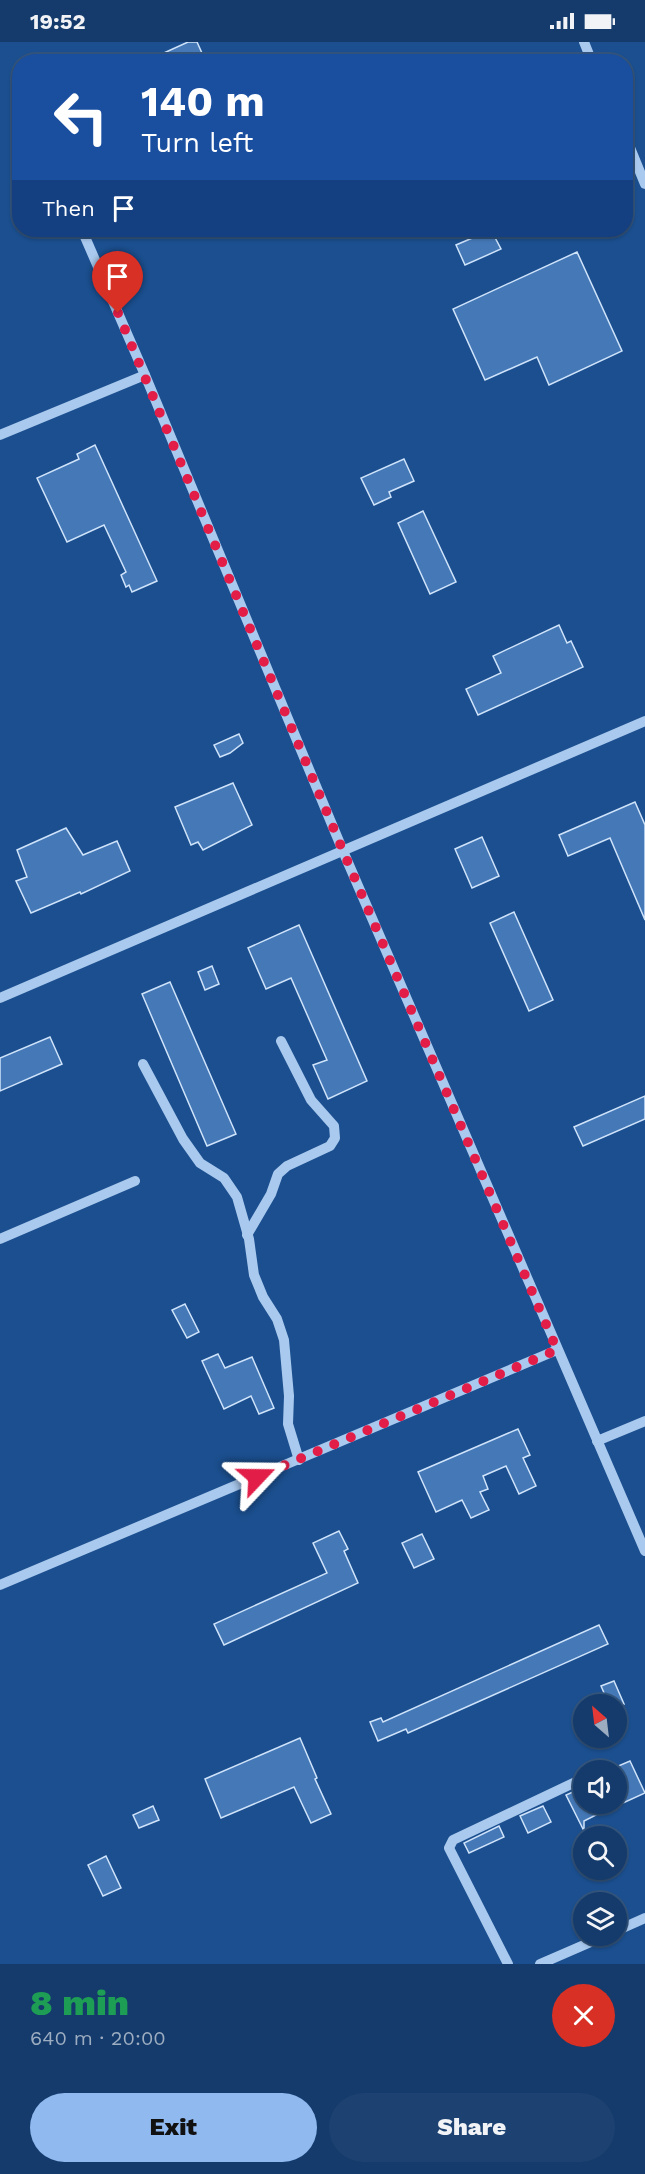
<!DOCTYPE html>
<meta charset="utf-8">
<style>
:root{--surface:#143b6b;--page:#1d4271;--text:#f1f3f6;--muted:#9dadc1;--line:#33557e;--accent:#90b9f0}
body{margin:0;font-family:"Work Sans",sans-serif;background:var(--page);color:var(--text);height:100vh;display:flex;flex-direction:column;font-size:22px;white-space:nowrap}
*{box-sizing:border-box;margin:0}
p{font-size:20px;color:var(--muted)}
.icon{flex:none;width:33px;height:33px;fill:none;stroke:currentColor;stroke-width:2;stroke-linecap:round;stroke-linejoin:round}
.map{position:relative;height:1922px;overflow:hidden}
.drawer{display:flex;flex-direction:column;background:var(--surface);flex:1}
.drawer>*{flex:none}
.hud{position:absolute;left:12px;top:12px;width:621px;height:183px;border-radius:24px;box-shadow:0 2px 4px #0004,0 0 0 2px var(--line);background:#1a4fa0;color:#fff;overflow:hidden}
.needle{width:39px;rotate:332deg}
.fabs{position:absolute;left:573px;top:1652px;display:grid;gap:12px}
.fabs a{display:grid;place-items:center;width:54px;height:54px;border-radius:50%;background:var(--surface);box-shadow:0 2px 4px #0004,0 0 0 2px var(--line);font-size:30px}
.pin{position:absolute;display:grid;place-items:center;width:51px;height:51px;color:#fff;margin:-62px -26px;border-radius:50% 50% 50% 0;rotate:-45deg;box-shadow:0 0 6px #0007}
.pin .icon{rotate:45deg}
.me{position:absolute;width:66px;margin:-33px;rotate:67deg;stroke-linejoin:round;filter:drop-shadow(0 0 4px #0008)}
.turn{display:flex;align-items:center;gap:21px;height:126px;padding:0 30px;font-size:27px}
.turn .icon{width:78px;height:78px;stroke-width:2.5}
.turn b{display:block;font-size:42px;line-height:51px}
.then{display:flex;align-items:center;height:57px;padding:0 30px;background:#0003;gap:12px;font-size:22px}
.round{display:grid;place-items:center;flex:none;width:63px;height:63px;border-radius:32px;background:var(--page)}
.summary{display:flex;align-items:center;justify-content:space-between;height:102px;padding:0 30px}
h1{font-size:36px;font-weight:800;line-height:45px;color:#1e9e55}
.cta{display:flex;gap:12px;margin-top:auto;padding:12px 30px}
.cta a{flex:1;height:69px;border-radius:36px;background:var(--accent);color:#111;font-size:24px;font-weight:800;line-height:69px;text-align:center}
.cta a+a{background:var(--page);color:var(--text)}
.status{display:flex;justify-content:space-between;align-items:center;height:42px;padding:0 30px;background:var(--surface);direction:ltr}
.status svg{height:16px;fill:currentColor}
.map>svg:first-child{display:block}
.building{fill:#4478b7;stroke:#cfe3fa;stroke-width:1.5}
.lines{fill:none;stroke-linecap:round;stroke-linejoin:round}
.minor{stroke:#a9c9ee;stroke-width:10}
.route{stroke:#e11d48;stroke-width:10;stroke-dasharray:0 18}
</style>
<div class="status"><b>19:52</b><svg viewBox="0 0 49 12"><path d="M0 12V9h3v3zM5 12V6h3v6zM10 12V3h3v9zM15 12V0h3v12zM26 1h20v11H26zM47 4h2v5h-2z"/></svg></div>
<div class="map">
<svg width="645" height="1922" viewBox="0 0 645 1922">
<rect width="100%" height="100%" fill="#1b4f8f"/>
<g class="building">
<polygon points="188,0 197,0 206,20 144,20"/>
<polygon points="491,188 501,207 465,223 456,203"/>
<polygon points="577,210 622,309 549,343 537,315 485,338 453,267"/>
<polygon points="95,403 157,539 132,550 129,543 126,545 121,533 126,530 104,483 67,500 37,436 79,417 77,412"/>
<polygon points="404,417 414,439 389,450 391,455 374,463 361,436"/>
<polygon points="423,469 456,540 430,552 398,481"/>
<polygon points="559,583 567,601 571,599 583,625 478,673 466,647 501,631 493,614"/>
<polygon points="239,692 243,701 230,711 220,715 214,703"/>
<polygon points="233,741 252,783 203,808 198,800 191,803 175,765"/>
<polygon points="635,760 645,783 645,878 610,796 568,814 559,793"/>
<polygon points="66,786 83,813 117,799 130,829 81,852 80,850 31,871 16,839 27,835 17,808"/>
<polygon points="482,795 499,834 472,846 455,807"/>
<polygon points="514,870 553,958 529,969 490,881"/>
<polygon points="299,883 367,1039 328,1057 313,1023 327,1018 291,936 266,947 248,906"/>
<polygon points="212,924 219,942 205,948 198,930"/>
<polygon points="170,940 236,1092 207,1104 142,952"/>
<polygon points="50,995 62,1022 0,1049 0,1016"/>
<polygon points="645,1054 645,1077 583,1104 574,1085"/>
<polygon points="185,1262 199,1290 187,1296 172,1268"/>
<polygon points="218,1312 225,1326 252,1315 274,1366 259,1372 251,1354 224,1367 202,1319"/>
<polygon points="518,1387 530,1413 523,1416 536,1444 519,1452 506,1424 483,1434 488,1447 480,1450 489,1468 471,1476 462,1458 436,1470 418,1430"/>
<polygon points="339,1489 348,1507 344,1509 358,1541 224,1603 214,1582 327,1531 313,1501"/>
<polygon points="422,1492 434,1517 414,1526 402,1501"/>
<polygon points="599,1583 608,1602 408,1691 406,1687 378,1699 370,1680 381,1676 383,1680"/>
<polygon points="614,1639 624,1662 609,1662 601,1644"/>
<polygon points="300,1696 317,1736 315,1737 331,1772 311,1781 294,1745 221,1776 205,1737"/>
<polygon points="630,1719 645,1751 623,1761 616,1746 616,1725"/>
<polygon points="584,1745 584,1761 597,1761 602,1770 584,1779 584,1789 566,1753"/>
<polygon points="153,1764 159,1778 139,1786 133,1773"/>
<polygon points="543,1764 551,1780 528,1791 520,1774"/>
<polygon points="499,1784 504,1795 469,1811 464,1801"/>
<polygon points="106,1814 121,1846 103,1854 88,1823"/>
</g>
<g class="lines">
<g class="minor">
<polyline points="584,0 592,20"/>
<polyline points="626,96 645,142"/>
<polyline points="82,188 145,333 343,809 645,1509"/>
<polyline points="0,393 145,333"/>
<polyline points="0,956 645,679"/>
<polyline points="143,1022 183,1097 200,1121 224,1136 237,1155 249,1197 254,1233 263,1255 277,1277 284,1298 289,1354 288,1382 299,1418"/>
<polyline points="247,1193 271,1152 278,1132 287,1124 330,1104 335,1096 334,1084 311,1058 281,999"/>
<polyline points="0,1197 135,1139"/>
<polyline points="597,1399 645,1379"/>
<polyline points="0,1543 557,1308"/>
<polyline points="616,1889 645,1876"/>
<polyline points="508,1922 449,1806 453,1798 584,1736"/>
<polyline points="540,1922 607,1893"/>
</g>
</g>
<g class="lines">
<polyline class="route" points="118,271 343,809 557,1308 257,1435"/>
</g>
</svg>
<div class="fabs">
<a><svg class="needle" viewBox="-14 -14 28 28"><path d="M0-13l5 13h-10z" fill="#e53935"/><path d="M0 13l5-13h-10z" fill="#9dadc1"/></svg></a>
<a><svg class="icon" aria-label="sound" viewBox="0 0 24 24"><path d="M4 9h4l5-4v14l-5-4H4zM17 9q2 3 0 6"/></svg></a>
<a><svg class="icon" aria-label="search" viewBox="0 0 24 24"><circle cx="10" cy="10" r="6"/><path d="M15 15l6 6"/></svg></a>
<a><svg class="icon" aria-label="layers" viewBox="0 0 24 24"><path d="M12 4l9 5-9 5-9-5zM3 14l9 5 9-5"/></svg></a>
</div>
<div class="pin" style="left:118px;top:271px;background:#d93025"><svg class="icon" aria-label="arrive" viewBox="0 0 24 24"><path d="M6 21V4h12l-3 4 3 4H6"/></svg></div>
<svg class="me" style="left:257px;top:1435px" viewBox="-20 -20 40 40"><path d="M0-17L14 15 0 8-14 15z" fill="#e11d48" stroke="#fff" stroke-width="4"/></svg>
<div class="hud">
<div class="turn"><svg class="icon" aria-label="left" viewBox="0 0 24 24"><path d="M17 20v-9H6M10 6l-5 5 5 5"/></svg><div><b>140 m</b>Turn left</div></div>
<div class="then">Then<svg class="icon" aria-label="arrive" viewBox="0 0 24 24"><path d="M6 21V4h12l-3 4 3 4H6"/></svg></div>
</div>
</div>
<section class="drawer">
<div class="summary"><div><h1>8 min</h1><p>640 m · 20:00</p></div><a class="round" style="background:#d93025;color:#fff"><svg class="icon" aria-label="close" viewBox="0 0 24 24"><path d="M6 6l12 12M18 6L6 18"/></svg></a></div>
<div class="cta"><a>Exit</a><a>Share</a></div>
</section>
